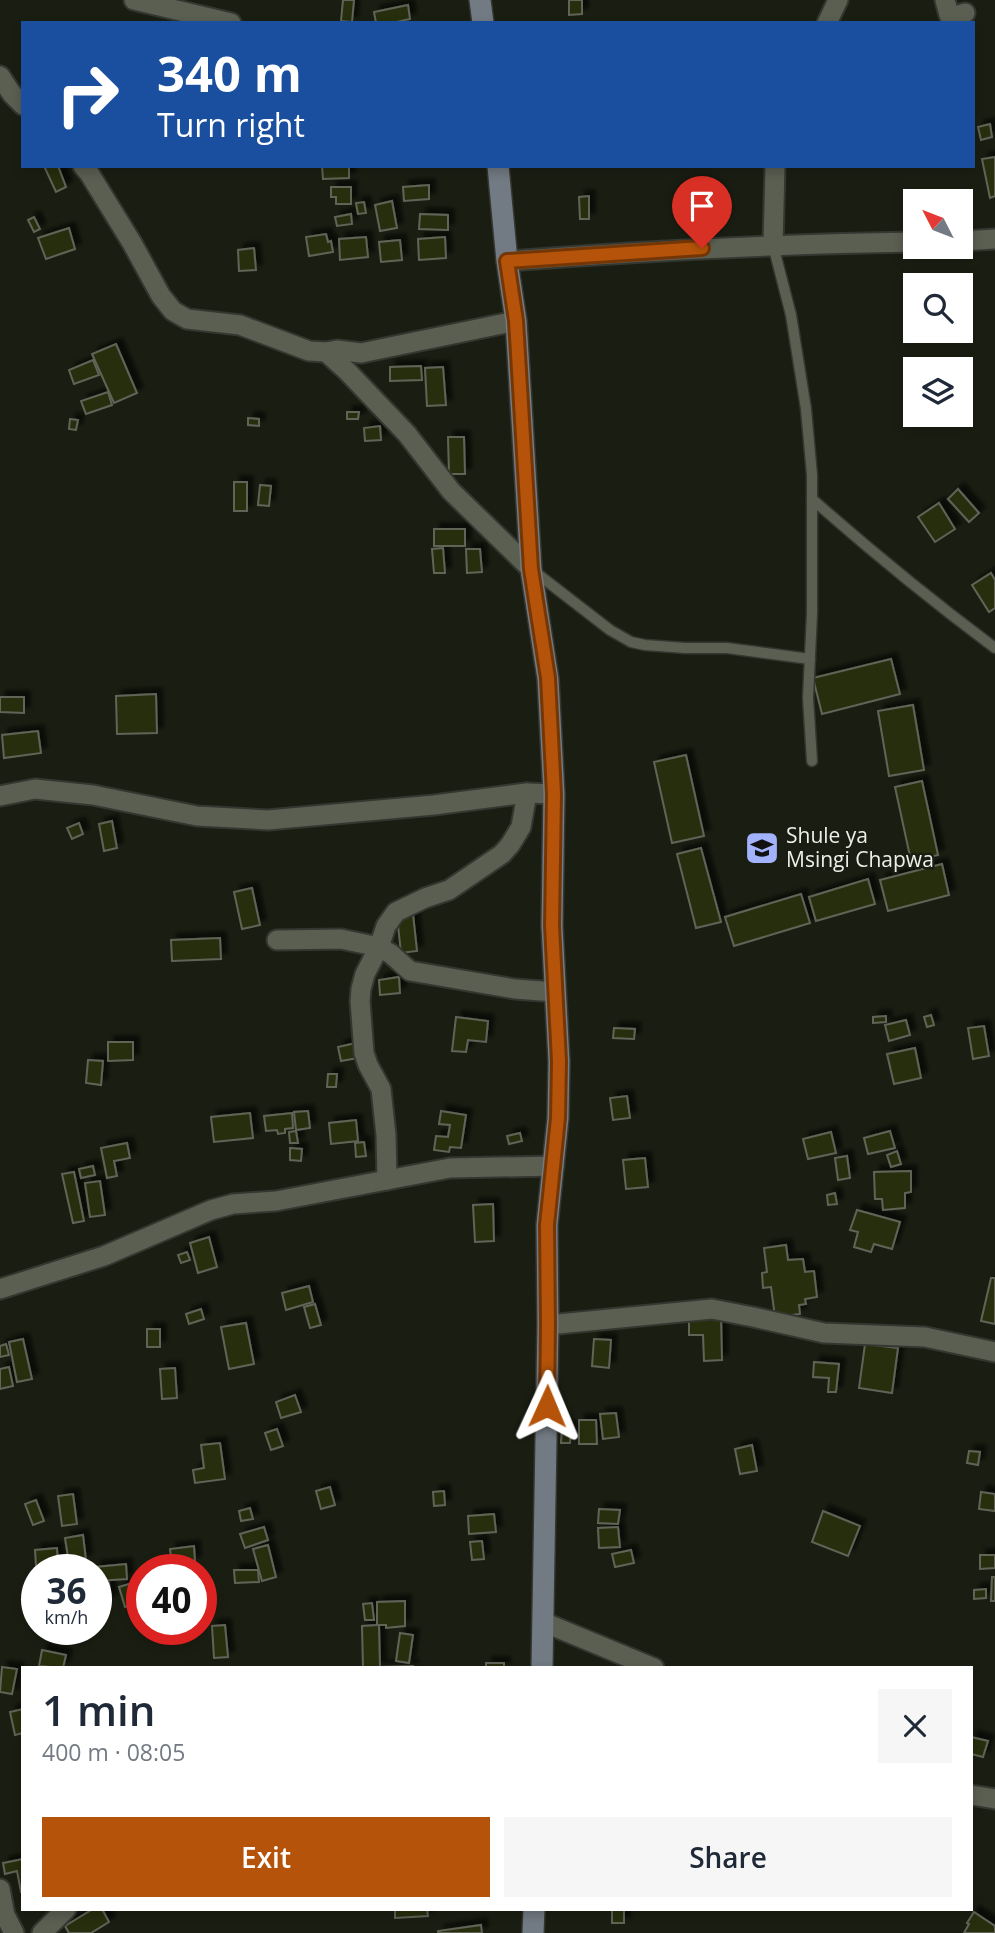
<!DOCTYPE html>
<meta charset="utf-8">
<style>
:root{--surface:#fff;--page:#f6f6f7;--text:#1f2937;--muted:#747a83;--accent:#b45309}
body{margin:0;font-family:"Open Sans",sans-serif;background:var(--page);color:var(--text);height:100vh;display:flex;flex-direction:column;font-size:26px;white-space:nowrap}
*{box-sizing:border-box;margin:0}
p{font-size:23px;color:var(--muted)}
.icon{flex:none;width:38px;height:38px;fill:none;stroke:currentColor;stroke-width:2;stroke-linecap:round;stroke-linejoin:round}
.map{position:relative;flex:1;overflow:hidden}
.sheet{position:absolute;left:21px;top:1666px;width:952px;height:245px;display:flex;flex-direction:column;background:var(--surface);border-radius:0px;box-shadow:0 4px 10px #0003}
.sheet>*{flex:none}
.banner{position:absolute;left:21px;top:21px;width:954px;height:147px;border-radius:0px;box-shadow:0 4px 10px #0003;background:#1a4fa0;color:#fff;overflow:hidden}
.needle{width:46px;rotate:312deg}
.controls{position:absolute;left:903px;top:189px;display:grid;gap:14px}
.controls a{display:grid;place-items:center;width:70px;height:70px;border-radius:0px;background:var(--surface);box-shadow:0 4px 10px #0003;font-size:35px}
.speed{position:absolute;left:21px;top:1554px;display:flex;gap:14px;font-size:35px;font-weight:700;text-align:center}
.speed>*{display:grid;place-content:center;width:91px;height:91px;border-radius:50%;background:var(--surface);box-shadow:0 4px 10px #0003;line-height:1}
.speed small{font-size:18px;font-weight:400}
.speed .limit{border:10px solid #d22;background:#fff;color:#111}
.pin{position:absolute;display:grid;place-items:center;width:60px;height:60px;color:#fff;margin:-72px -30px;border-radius:50% 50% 50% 0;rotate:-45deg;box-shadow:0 0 7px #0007}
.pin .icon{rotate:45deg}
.me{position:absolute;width:77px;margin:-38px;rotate:1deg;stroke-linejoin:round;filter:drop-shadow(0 0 5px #0008)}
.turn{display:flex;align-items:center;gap:24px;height:147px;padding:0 21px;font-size:32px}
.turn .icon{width:91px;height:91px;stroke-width:2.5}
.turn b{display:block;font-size:49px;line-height:60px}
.round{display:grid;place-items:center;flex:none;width:74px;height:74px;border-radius:0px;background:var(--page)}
.overview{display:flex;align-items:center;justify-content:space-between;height:119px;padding:0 21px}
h1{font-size:42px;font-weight:600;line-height:52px}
.primary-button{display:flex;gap:14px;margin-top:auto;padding:14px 21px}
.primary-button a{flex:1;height:80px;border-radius:0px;background:var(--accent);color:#fff;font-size:28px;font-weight:600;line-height:80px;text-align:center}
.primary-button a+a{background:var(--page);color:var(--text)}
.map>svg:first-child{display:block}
.building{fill:#272e11;stroke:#606457;stroke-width:2;filter:url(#shadow)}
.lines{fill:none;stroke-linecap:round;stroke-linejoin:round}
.lane-casing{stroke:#343630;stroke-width:13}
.street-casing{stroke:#343630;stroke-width:23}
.secondary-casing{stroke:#343630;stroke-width:24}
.lane{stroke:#5b5f52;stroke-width:10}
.street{stroke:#5b5f52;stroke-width:19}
.secondary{stroke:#727a83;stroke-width:21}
.route-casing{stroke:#753606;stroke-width:18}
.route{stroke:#b45309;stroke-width:12}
.labels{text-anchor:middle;stroke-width:5;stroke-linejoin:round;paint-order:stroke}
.poi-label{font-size:21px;fill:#edefe8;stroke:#1a1e12;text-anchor:start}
</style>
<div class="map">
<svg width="995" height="1933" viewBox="0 0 995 1933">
<defs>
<filter id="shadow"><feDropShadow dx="6" dy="-6" stdDeviation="2" flood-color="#0009"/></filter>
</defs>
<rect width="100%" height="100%" fill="#1a1e12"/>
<g class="building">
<polygon points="343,0 354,0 352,22 341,21"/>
<polygon points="569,0 582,0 582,14 569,15"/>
<polygon points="408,5 410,19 392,23 376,23 374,12"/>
<polygon points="990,124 992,137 981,140 978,127"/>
<polygon points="995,157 995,196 990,198 982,159"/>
<polygon points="44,166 58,166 66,187 56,192"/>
<polygon points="322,166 349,166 349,178 323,179"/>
<polygon points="429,185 429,199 404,201 403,187"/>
<polygon points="331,187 351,187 351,204 336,204 336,197 331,197"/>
<polygon points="589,196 589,219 580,219 579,197"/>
<polygon points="392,201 397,228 380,231 375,205"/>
<polygon points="364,202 366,213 358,214 356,203"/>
<polygon points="351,214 352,224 337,226 335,217"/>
<polygon points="420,214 448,215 448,230 419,229"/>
<polygon points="34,217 40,229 34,232 28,220"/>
<polygon points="69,228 75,249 46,259 38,238"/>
<polygon points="326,234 328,242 331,241 333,252 309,256 306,237"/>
<polygon points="366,237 368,257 340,260 339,239"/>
<polygon points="445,237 446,258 419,260 418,239"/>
<polygon points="400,240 402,260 381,262 379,242"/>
<polygon points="254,248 256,270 239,271 238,250"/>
<polygon points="116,344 137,393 114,403 92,354"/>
<polygon points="93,360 99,375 74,384 69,370"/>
<polygon points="421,366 422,380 390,381 390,367"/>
<polygon points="443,367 446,405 427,406 425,368"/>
<polygon points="108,392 112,405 86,414 81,401"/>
<polygon points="347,412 359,412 358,419 347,419"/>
<polygon points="248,418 259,419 259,426 248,425"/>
<polygon points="70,419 78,420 76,430 69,429"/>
<polygon points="380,426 381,440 365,441 364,428"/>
<polygon points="448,437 464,437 465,474 449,474"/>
<rect x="234" y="482" width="13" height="29"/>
<polygon points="260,485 271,486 269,506 258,505"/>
<polygon points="958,489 979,513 969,522 948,499"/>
<polygon points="939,503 955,529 935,542 918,517"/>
<rect x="434" y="529" width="31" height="17"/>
<polygon points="443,548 445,573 434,573 432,549"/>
<polygon points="466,549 480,549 482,572 467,573"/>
<polygon points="991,573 995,580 995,608 989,612 972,585"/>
<polygon points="891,659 900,694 822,714 813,678"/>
<polygon points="156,694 157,733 117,734 116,696"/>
<polygon points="0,697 24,697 24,713 0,712"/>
<polygon points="913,705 924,770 889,776 878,711"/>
<polygon points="38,731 41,753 4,758 2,735"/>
<polygon points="686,755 704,836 672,843 654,762"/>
<polygon points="922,781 938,855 911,861 895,787"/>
<polygon points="112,821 117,848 104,851 99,824"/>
<polygon points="79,823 83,834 72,839 67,828"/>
<polygon points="701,848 721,922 696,928 677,854"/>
<polygon points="942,864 949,895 888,911 880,880"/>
<polygon points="868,879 875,904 816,921 809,897"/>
<polygon points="252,888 260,925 242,929 234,892"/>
<polygon points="801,894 810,923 734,946 725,917"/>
<polygon points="413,914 417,951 401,953 397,916"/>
<polygon points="220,938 221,959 172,961 171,940"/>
<polygon points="399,977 400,993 380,995 379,980"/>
<polygon points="931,1015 934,1025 927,1027 924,1017"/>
<polygon points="886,1016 886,1022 873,1023 873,1017"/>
<polygon points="456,1017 488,1021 486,1042 468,1040 466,1052 452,1051"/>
<polygon points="906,1020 910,1035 889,1041 885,1025"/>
<polygon points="984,1026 989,1056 973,1059 968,1028"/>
<polygon points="614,1028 635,1029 634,1039 613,1038"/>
<polygon points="108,1042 133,1042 133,1060 108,1061"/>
<polygon points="356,1043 358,1058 341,1061 338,1047"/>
<polygon points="915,1048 921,1078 894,1084 887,1054"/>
<polygon points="88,1060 103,1061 101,1085 86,1083"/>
<polygon points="328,1074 337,1074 336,1087 327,1087"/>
<polygon points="627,1096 630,1118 613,1120 610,1098"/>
<polygon points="308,1111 310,1128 296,1130 294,1112"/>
<polygon points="441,1111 466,1115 461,1148 450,1147 449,1152 434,1150 436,1136 448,1137 450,1125 439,1124"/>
<polygon points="250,1113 253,1138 214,1142 211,1117"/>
<polygon points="292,1113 293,1128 285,1129 285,1133 278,1134 277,1130 266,1131 264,1116"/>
<polygon points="356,1120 358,1141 331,1144 329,1123"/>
<polygon points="296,1131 298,1143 290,1143 289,1132"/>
<polygon points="890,1131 895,1148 868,1154 864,1138"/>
<polygon points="831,1132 836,1153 808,1159 803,1139"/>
<polygon points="520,1133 522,1141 509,1144 507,1136"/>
<polygon points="364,1142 366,1156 356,1157 355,1143"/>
<polygon points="127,1143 130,1158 114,1161 117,1176 107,1178 101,1148"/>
<polygon points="290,1148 302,1149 301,1161 290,1160"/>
<polygon points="897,1151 901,1164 891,1167 887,1155"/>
<polygon points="847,1156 850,1178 838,1180 835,1158"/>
<polygon points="645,1158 648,1187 626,1189 623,1160"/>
<polygon points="93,1166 95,1175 81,1178 79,1169"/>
<polygon points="911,1171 911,1192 905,1193 905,1208 883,1210 882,1199 875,1199 874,1172"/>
<polygon points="74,1172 84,1221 73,1223 62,1174"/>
<polygon points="100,1181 105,1215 90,1217 85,1183"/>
<polygon points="835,1193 837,1204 828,1205 827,1195"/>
<polygon points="493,1204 494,1241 475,1242 473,1205"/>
<polygon points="857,1210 900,1222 892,1249 874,1244 871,1252 854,1247 858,1232 850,1230"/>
<polygon points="209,1237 217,1267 198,1273 190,1243"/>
<polygon points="786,1245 788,1260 803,1259 805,1272 814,1271 817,1297 805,1299 806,1304 799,1305 800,1314 775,1317 771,1287 763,1288 762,1273 767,1272 764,1248"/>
<polygon points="187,1252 190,1260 181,1263 178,1255"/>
<polygon points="991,1278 995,1278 995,1324 981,1321"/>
<polygon points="309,1286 313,1302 286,1310 282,1293"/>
<polygon points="315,1304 321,1325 310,1328 304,1307"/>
<polygon points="201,1309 204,1319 189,1324 186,1314"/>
<polygon points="721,1316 722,1360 704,1361 703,1335 689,1335 689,1318"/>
<polygon points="246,1323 254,1364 229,1369 221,1327"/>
<rect x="147" y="1329" width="13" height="18"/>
<polygon points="23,1339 32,1379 17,1382 9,1342"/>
<polygon points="594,1339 611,1340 609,1368 592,1366"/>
<polygon points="6,1344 9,1355 0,1357 0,1346"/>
<polygon points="865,1344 898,1348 892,1393 859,1388"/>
<polygon points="814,1362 839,1364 836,1392 828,1392 829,1378 813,1377"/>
<polygon points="9,1367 13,1386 0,1389 0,1369"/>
<polygon points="175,1368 177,1398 162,1399 160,1369"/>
<polygon points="295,1395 301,1412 281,1418 276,1402"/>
<polygon points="616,1413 619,1437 603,1439 600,1414"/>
<polygon points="579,1420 596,1420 597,1444 579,1444"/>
<polygon points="562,1427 571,1428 570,1443 561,1443"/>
<polygon points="277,1429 283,1446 271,1450 265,1433"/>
<polygon points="220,1443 225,1479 195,1483 193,1470 204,1468 201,1445"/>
<polygon points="752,1445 757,1471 740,1474 735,1449"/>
<polygon points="969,1451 980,1452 978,1465 967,1463"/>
<polygon points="330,1487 335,1505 321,1509 316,1491"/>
<polygon points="444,1491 445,1505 434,1506 433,1492"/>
<polygon points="981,1492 995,1494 995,1511 979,1509"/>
<polygon points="73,1494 77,1524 62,1526 58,1496"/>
<polygon points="36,1500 44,1521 33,1525 25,1504"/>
<polygon points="250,1508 253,1519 241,1521 239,1511"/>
<polygon points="599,1509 620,1510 618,1524 598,1523"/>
<polygon points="823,1511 860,1526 848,1556 812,1542"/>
<polygon points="494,1514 496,1532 469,1534 468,1516"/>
<polygon points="264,1527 268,1540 245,1548 240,1534"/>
<polygon points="618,1527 620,1547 599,1548 598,1528"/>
<polygon points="83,1535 86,1560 69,1563 65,1538"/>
<polygon points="482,1541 484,1559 472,1560 470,1542"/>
<polygon points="268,1545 276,1577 262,1581 253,1549"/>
<polygon points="194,1546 195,1562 172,1564 170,1549"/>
<polygon points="57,1548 58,1566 36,1566 35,1550"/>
<polygon points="631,1550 634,1563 615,1567 612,1554"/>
<polygon points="980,1555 995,1555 995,1568 980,1569"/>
<polygon points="126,1564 127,1579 97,1581 95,1567"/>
<polygon points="234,1570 258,1570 259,1582 235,1583"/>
<polygon points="992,1577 995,1577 995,1601 991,1601"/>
<polygon points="109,1583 111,1601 97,1603 96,1584"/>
<polygon points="129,1584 134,1604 125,1607 119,1587"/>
<polygon points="986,1589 986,1598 974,1599 974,1590"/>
<polygon points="405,1601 405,1626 386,1628 386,1625 379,1625 380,1667 413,1666 413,1668 363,1668 362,1626 377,1625 377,1602"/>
<polygon points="372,1603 374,1620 365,1620 363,1604"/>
<polygon points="225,1625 228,1657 214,1658 212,1626"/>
<polygon points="400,1633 413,1635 409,1663 396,1661"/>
<polygon points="42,1650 66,1655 63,1668 39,1666"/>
<rect x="486" y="1663" width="18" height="5"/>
<polygon points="2,1667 17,1669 12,1694 0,1692"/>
<polygon points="23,1709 23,1733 15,1735 10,1712"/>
<polygon points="971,1737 988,1741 983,1757 971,1754"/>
<polygon points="23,1859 23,1892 21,1892 17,1871 5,1874 3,1863"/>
<polygon points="93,1909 102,1909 109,1922 91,1933 69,1933 65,1926"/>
<polygon points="395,1909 427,1909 428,1916 395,1918"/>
<rect x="612" y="1909" width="12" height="14"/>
<polygon points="974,1912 995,1926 995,1933 964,1933 969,1924 967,1923"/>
<polygon points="481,1925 482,1933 438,1933 438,1931"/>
</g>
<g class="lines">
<g class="lane-casing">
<g id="lane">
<polyline points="773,245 791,315 806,409 812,475 812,613 808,698 812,761"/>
<path d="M812,499C871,551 932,601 995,648"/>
<polyline points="535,572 610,630 631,642 645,645 685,648 727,648 810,659"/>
</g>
</g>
<g class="street-casing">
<g id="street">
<polyline points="134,0 231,23"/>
<polyline points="945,0 949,15 952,17 965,13"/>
<polyline points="827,23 838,0"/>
<polyline points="0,76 12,94 23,105"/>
<polyline points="83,166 89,173 132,243 161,296 173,311 187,319 240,325 309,351 326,352 337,350 361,353 516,321"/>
<polyline points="961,241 995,239"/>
<polyline points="773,245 775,166"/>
<path d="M507,261C643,251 779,244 915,242"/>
<polyline points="326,352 347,371 407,434 451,491 531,569"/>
<polyline points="0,796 35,789 93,795 197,816 268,820 434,805 527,793 554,794"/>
<polyline points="277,940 341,939 379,947 391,954 410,971 515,989 555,992"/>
<polyline points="387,1180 386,1135 381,1089 368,1065 364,1053 360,1001 361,989 365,974 379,947 386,926 396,912 425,898 449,890 502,854 510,845 521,827 527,793"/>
<polyline points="0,1289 104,1256 211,1210 233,1204 276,1201 450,1168 554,1166"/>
<polyline points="548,1325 712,1309 753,1317 824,1333 925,1337 995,1352"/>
<polyline points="543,1622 654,1668"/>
<polyline points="971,1795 995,1799"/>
<polyline points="0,1889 5,1915 14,1933"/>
<polyline points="42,1933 66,1909"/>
</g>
</g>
<g class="secondary-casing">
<g id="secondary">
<polyline points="480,0 483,23"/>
<polyline points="498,166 507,261 516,321 531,569 548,679 554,794 552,926 559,1061 558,1118 547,1225 548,1325 542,1668"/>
<polyline points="533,1933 534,1909"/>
</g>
</g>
<use href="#lane" class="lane"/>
<use href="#street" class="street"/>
<use href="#secondary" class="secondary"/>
</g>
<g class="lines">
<g class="route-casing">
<polyline id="route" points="547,1406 548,1325 547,1225 558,1118 559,1061 552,926 554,794 548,678 531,569 516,321 507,261 702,248"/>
</g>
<use href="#route" class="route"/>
</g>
<defs>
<g id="school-square" transform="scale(1.75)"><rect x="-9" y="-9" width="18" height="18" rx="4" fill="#a2b2fd" stroke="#1a1e12"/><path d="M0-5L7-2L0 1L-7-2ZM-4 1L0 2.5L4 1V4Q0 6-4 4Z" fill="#111"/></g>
</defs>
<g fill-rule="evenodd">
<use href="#school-square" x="762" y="848"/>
</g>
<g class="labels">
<g class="poi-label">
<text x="786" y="843">Shule ya<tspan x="786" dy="24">Msingi Chapwa</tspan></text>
</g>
</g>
</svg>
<div class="controls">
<a><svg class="needle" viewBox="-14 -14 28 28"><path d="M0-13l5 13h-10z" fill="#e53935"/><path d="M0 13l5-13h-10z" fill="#747a83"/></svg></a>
<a><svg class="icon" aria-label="search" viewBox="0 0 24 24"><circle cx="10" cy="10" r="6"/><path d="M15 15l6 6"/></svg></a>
<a><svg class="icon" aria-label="layers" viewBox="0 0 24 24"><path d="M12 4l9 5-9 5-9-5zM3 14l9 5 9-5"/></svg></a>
</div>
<div class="speed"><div>36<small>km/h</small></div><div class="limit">40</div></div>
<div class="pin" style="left:702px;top:248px;background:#d93025"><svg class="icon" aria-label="arrive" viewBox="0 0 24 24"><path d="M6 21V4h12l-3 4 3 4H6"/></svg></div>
<svg class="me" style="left:547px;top:1406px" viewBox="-20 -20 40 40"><path d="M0-17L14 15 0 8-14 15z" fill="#b45309" stroke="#fff" stroke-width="4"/></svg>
<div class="banner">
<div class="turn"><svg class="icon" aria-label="right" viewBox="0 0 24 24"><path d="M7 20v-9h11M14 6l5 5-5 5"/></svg><div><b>340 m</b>Turn right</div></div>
</div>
<section class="sheet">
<div class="overview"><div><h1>1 min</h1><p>400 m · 08:05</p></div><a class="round"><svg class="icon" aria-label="close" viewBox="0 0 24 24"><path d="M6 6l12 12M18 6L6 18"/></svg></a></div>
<div class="primary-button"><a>Exit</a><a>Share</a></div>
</section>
</div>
